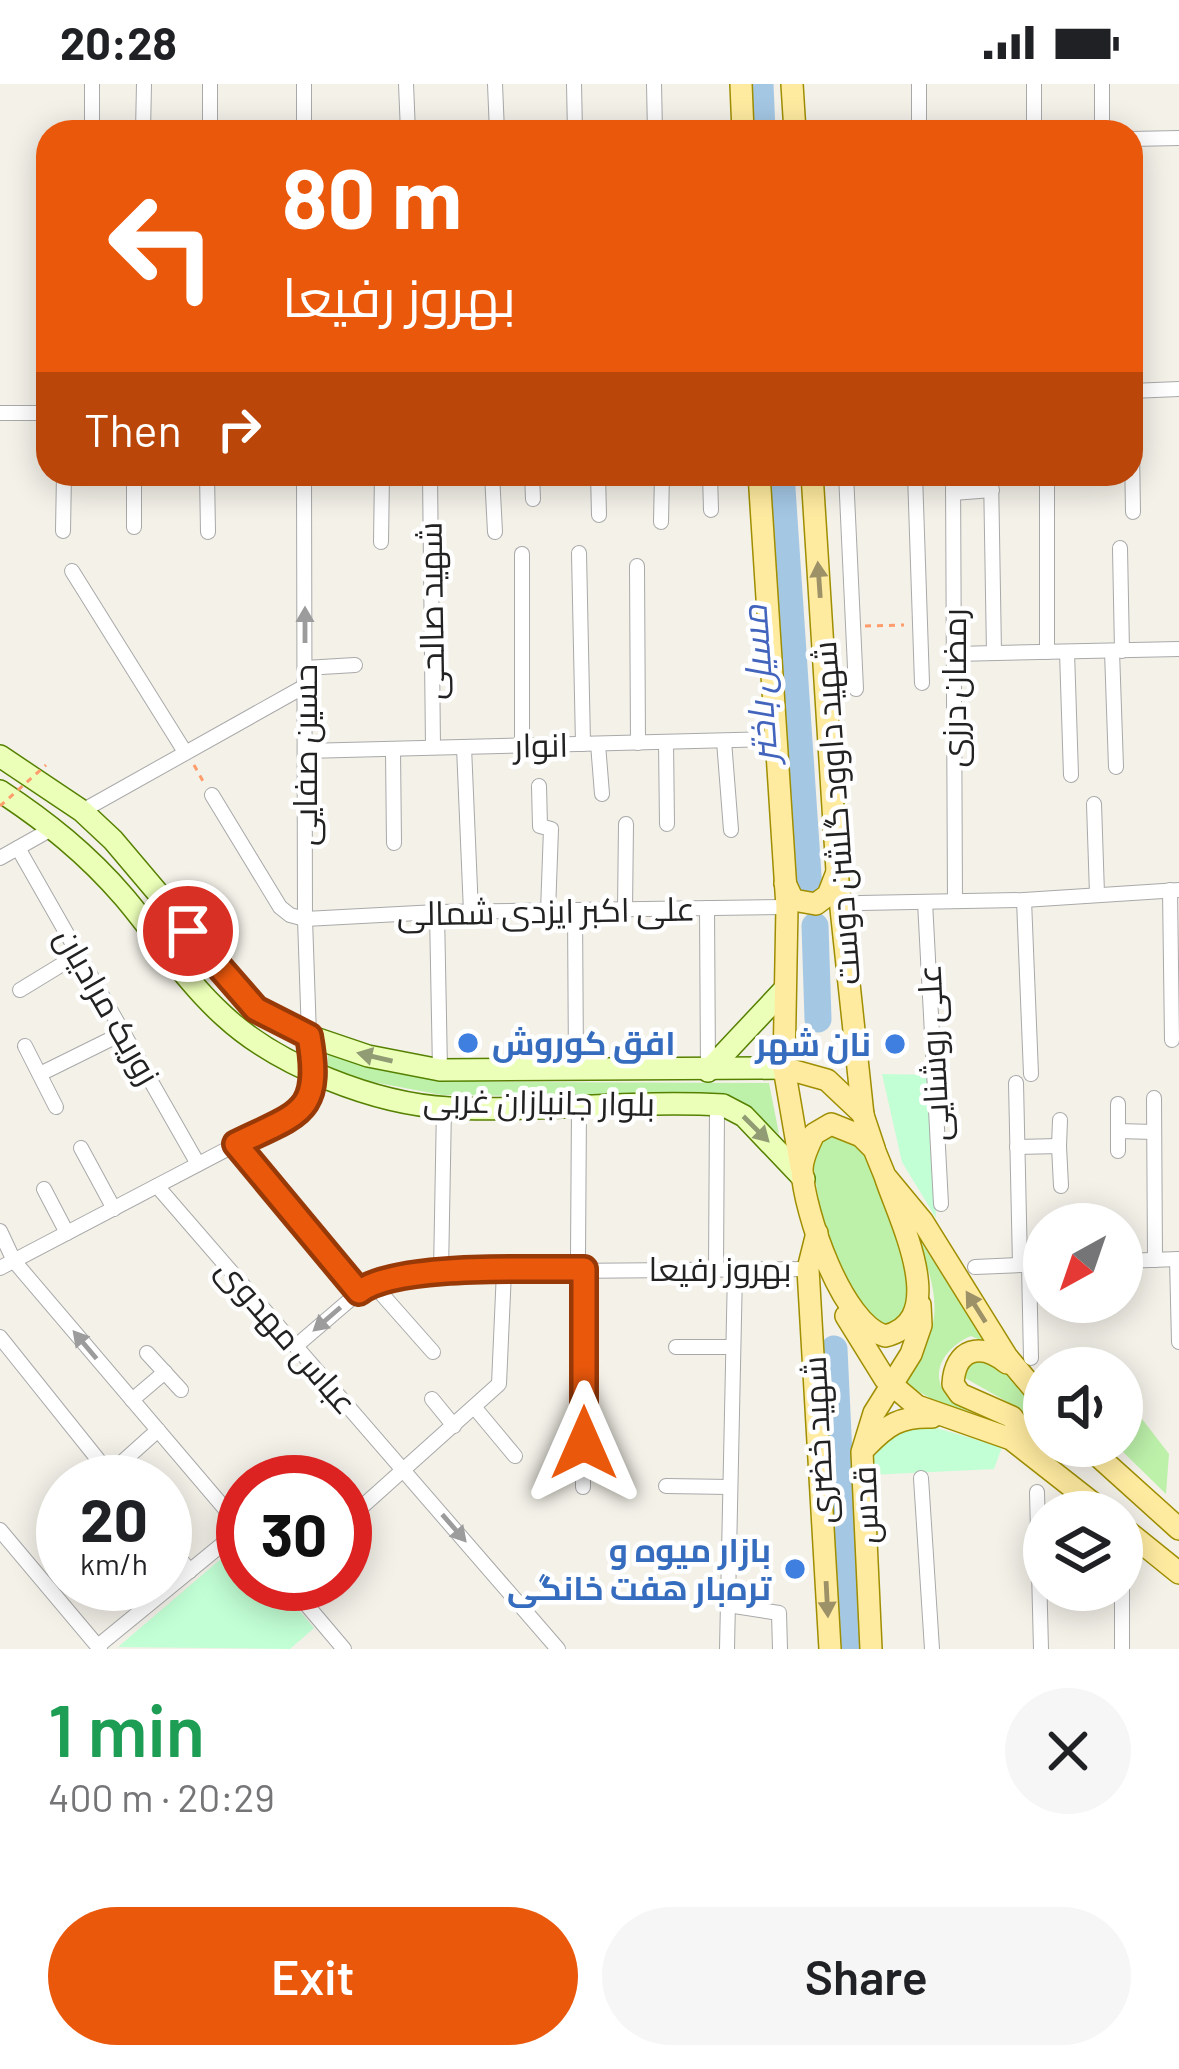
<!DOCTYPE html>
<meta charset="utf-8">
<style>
:root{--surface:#fff;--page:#f6f6f6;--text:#202124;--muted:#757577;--accent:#ea580c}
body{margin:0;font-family:Barlow,Cairo,sans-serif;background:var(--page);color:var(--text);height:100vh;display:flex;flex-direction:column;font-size:45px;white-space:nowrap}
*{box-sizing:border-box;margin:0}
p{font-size:39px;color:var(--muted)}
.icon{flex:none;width:66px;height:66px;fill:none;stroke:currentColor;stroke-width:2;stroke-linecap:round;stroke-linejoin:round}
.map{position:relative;height:1565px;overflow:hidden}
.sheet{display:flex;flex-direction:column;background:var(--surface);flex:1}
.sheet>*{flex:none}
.top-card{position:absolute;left:36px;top:36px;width:1107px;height:366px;border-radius:36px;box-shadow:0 6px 30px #0003;background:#ea580c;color:#fff;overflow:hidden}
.needle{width:78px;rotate:220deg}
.fabs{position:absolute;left:1023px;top:1119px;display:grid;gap:24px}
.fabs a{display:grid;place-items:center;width:120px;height:120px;border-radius:50%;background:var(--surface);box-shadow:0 6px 30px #0003;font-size:60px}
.speed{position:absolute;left:36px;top:1371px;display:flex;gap:24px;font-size:60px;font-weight:700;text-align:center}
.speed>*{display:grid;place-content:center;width:156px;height:156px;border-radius:50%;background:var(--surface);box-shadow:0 6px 30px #0003;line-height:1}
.speed small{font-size:30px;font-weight:400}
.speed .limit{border:18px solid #d22;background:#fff;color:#111}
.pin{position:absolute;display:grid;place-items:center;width:102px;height:102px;color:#fff;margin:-51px;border:6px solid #fff;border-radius:50%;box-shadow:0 3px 12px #0007}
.me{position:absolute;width:132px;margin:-66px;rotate:0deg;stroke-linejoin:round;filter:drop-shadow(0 0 9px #0008)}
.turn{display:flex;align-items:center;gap:42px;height:252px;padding:0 48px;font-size:54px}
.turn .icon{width:156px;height:156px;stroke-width:2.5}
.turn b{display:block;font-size:84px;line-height:102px}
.then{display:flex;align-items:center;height:114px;padding:0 48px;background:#0003;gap:24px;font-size:45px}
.round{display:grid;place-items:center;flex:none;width:126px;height:126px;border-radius:63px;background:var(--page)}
.summary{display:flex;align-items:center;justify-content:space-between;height:204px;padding:0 48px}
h1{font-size:72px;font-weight:600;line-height:90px;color:#1e9e55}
.button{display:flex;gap:24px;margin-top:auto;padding:24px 48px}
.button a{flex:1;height:138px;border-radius:72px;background:var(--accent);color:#fff;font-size:48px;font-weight:600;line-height:138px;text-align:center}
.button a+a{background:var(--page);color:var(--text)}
.status{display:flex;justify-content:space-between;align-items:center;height:84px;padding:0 60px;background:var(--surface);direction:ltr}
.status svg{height:33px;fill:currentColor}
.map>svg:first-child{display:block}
.grass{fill:#bdf1aa}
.park{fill:#c2ffd5}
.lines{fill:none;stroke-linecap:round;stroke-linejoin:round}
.river{stroke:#a4c7e4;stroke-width:27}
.minor-casing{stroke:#a9a9a9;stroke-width:16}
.secondary-casing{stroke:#568100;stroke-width:24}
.primary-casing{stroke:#9f8e00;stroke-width:24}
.path{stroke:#ff9c6c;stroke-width:3;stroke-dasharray:6 6;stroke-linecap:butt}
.minor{stroke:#fff;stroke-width:14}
.secondary{stroke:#ecffb9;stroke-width:21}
.primary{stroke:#ffeba0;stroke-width:21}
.path-bridge{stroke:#ff9c6c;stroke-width:3;stroke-dasharray:6 6;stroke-linecap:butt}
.oneway{fill:#9c9167}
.oneway2{fill:#9c9c9c}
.oneway3{fill:#919c75}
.route-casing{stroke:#983908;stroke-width:30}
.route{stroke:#ea580c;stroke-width:21}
.shop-dot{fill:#3f7fe0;stroke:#fff;stroke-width:4.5}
.labels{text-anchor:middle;stroke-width:9;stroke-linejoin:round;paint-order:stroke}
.street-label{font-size:33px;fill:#222;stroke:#fff}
.shop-label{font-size:33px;font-weight:bold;fill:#366cbe;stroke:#fff;text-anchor:end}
.water-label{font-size:36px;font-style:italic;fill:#4264bd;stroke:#fff}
</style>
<div class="status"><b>20:28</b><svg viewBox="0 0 49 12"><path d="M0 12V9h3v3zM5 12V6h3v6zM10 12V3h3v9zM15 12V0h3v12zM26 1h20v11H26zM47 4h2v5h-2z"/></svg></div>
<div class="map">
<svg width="1179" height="1565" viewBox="0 0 1179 1565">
<rect width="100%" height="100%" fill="#f3f1e8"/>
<g class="grass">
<polygon points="328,970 439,995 492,998 769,999 779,1050 749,1026 598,1013 442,1011 357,995 327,985"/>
<polygon points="826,1047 860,1061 872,1079 913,1202 903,1235 885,1244 854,1216 821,1133 813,1079 818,1057"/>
<path d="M913,1146L987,1259L971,1252C940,1265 924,1299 958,1321C969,1328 985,1331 997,1336L937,1318L902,1298C948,1243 939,1207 913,1146Z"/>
<polygon points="980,1273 1006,1289 1044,1332 1044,1348 1011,1320 965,1294 965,1285"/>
<polygon points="1122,1309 1169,1370 1166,1410 1117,1362 1122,1362"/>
</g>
<g class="park">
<polygon points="882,990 931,991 936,1134 902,1078"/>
<polygon points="926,1341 1002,1363 994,1385 870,1391 874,1366 883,1350"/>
<polygon points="242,1457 243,1500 277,1500 314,1544 290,1565 118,1563"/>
</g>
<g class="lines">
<g class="river">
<polyline points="760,0 762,48"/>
<polyline points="781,390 809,806"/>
<polyline points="815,842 818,935"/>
<polyline points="834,1265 848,1565"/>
</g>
<g class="minor-casing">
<g id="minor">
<polyline points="92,0 92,48"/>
<polyline points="210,0 210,48"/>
<polyline points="304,0 304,48"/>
<polyline points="406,0 408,48"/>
<polyline points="495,0 497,48"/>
<polyline points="574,0 575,48"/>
<polyline points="654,0 655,48"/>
<polyline points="919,0 919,48"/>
<polyline points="1034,0 1034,48"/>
<polyline points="1102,0 1102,48"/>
<polyline points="143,48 144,0"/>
<polyline points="1131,55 1179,54"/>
<polyline points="1131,307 1133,428"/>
<polyline points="1131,307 1179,305"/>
<polyline points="0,329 48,329"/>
<polyline points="134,390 134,443"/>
<polyline points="207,390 208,448"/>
<polyline points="304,390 305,835 309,952"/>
<polyline points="430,390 433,663"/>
<polyline points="492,390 495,448"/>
<polyline points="532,390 533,415"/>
<polyline points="598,390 599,431"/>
<polyline points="710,390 711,426"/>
<polyline points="846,390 856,605"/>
<polyline points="915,390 922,599"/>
<polyline points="953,390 955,817"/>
<polyline points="991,390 994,569"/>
<polyline points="953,409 992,406"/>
<polyline points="661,438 662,390"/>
<polyline points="63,447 64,390"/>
<polyline points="381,458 382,390"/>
<polyline points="1120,464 1122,567"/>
<polyline points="579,469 583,660"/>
<polyline points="522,470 522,661"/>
<polyline points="637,482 638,659"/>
<polyline points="72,487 185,668"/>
<polyline points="1112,567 1116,683"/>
<polyline points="1047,568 1047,390"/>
<polyline points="1067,568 1071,691"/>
<polyline points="954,570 1179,565"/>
<polyline points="305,584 355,581"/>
<polyline points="724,657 731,746"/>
<polyline points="666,658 667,740"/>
<polyline points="598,660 602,710"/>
<polyline points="464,663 471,828"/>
<polyline points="305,667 776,655"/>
<polyline points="393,667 394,759"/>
<polyline points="539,702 540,742 551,745 548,827"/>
<polyline points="212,711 280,823 290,831 305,835 437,828 787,823"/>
<polyline points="1094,720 1097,810"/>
<polyline points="82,727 305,602"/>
<polyline points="18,764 198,1080"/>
<polyline points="0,774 55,743"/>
<polyline points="1170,806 1172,956"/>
<polyline points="1024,816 1031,990"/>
<polyline points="925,818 941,1120"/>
<polyline points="707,824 708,987"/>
<polyline points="575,826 576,984"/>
<polyline points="625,826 626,740"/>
<polyline points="437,828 440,986"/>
<polyline points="846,841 853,825 860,819 1024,816 1179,806"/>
<polyline points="20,906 79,870"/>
<polyline points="25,962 56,1023"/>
<polyline points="40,990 123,949"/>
<polyline points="1016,999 1020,1181"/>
<polyline points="1154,1014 1155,1176"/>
<polyline points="579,1022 578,1172 584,1185 583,1403"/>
<polyline points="1118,1047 1118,1020"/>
<polyline points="236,1060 359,1208"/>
<polyline points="1059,1062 1060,1036"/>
<polyline points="1017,1063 1059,1062 1061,1102"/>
<polyline points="81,1064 114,1125"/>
<polyline points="1118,1067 1118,1047 1154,1048"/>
<polyline points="157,1102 558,1565"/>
<polyline points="44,1105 67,1149"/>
<polyline points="0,1147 14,1177 243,1446"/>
<polyline points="1177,1175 1179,1258"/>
<polyline points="1122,1177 1179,1175"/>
<polyline points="1029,1181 1031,1274"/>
<polyline points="975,1183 1044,1180"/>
<polyline points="0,1184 296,1029 309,1014 316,991"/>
<polyline points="716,1186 717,1021"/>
<polyline points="441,1188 444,1023"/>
<polyline points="372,1199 433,1268"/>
<polyline points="0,1253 116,1398"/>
<polyline points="296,1262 359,1208 379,1196 441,1188 808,1185"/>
<polyline points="676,1263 733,1263"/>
<polyline points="147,1269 181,1306"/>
<polyline points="432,1315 454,1342"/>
<polyline points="132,1316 165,1288"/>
<polyline points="475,1324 515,1372"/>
<polyline points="109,1390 158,1346"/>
<polyline points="921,1394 932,1565"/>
<polyline points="666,1402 730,1403"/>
<polyline points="1037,1408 1041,1565"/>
<polyline points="345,1438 499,1300 504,1187"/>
<polyline points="0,1446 100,1565"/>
<polyline points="165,1457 190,1487"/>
<polyline points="289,1500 344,1565"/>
<polyline points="1122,1506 1122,1565"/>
<polyline points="728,1521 779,1529 780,1565"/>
<polyline points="98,1562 242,1444"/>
<polyline points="727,1565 735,1187"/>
</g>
</g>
<g class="secondary-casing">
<g id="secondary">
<polyline points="0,672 82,727 113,756 256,925 309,952 368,972 440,986 784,984"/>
<path d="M0,707C47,738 87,770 124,813C158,853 185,897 224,932C278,982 375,1020 449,1024C540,1028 632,1016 723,1021L744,1032L804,1095"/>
<polyline points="708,987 783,907"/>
</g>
</g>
<g class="primary-casing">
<g id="primary">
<polyline points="741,0 743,48"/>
<polyline points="792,0 795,48"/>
<polyline points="759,390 787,823 784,984 801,1083"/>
<polyline points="812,390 837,787 863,1031 874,1064"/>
<polyline points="785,799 793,816 816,820 828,811 837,788"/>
<polyline points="784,984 827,996 863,1030"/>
<path d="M885,1092C898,1133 952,1236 885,1252C842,1240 804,1128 802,1086C802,1074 809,1060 814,1050L831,1040L861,1052L874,1065L885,1092L923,1138L1007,1273L1044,1317"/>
<polyline points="817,1149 808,1185 830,1565"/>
<polyline points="846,1232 885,1295 917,1322 1011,1355 1104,1428"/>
<path d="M1007,1279C981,1258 955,1264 953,1300L960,1310L1012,1333L1035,1367"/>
<polyline points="1087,1362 1179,1445"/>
<path d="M866,1363C887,1341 900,1332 932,1333"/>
<polyline points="1122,1443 1179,1489"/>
<polyline points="871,1565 862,1368 874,1329 911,1270 921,1241 920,1221"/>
</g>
</g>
<g class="path">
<polyline points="865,542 904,541"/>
<polyline points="194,681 204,699"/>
</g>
<use href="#minor" class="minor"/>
<use href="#secondary" class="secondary"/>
<use href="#primary" class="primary"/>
<polyline class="path-bridge" points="0,722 46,681"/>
</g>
<defs><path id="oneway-solid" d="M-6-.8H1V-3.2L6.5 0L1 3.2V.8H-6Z" transform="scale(3)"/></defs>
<g class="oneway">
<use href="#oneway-solid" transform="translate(819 496) rotate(-94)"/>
<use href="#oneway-solid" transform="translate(976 1223) rotate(-122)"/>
<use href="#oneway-solid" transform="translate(827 1515) rotate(87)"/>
</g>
<g class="oneway2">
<use href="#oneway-solid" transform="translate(305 541) rotate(-90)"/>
<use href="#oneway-solid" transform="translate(327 1235) rotate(139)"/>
<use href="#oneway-solid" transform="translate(85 1261) rotate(-130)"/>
<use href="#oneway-solid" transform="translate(454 1444) rotate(49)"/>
</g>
<g class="oneway3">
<use href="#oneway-solid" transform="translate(375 973) rotate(-167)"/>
<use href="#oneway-solid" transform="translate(756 1045) rotate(45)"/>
</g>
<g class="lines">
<g class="route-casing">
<path id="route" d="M188,847L256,925L309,952C323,1030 299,1029 236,1060L359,1208C396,1179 534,1186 584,1185V1359"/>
</g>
<use href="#route" class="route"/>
</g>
<g class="shop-dot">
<circle cx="468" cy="959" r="12"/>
<circle cx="895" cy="960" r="12"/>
<circle cx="795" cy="1485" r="12"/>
</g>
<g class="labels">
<g class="street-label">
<text transform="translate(431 527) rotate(-91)" y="12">شهید صالحی</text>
<text transform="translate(954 604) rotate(-90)" y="12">رمضان درزی</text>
<text transform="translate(541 661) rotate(-1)" y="12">انوار</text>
<text transform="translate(305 671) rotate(-90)" y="12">حسین صفایی</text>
<text transform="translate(836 729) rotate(-94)" y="12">شهید داوود گلشن دوست</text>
<text transform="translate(546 827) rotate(-1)" y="12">علی اکبر ایزدی شمالی</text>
<text transform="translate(108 922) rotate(60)" y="12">زوریک مرادیان</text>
<text transform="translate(933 969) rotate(-93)" y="12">علی روشنایی</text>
<text transform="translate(539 1018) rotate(1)" y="12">بلوار جانبازان غربی</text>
<text x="720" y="1197">بهروز رفیعا</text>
<text transform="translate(287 1252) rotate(49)" y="12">عباس مهدوی</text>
<text transform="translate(818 1356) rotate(-93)" y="12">شهید خضری</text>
<text transform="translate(865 1421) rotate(-92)" y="12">قدس</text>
</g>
<g class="shop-label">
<text x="492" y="971" text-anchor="start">افق کوروش</text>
<text x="871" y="972">نان شهر</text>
<text x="771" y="1478">بازار میوه و<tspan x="771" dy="38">تره‌بار هفت خانگی</tspan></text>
</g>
<g class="water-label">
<text transform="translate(759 600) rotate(-94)" y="13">مسیل باختر</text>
</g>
</g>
</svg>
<div class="fabs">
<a><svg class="needle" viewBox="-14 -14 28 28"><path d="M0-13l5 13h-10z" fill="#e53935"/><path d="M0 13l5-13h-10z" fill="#757577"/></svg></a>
<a><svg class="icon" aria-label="sound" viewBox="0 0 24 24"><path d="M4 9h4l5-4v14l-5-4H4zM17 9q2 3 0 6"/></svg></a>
<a><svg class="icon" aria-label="layers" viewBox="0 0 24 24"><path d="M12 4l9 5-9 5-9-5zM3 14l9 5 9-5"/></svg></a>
</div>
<div class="speed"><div>20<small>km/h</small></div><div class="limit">30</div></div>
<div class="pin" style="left:188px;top:847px;background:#d93025"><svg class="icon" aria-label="arrive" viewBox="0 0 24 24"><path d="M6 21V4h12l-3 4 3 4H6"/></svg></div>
<svg class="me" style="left:584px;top:1359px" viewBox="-20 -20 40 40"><path d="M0-17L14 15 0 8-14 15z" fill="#ea580c" stroke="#fff" stroke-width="4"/></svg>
<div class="top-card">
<div class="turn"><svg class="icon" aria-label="left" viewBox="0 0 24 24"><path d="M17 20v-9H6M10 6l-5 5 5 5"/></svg><div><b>80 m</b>بهروز رفیعا</div></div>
<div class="then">Then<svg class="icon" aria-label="right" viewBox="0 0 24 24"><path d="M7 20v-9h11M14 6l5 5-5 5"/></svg></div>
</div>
</div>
<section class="sheet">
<div class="summary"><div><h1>1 min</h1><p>400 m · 20:29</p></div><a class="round"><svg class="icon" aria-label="close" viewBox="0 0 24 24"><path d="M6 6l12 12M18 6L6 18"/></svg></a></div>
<div class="button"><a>Exit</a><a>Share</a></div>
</section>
